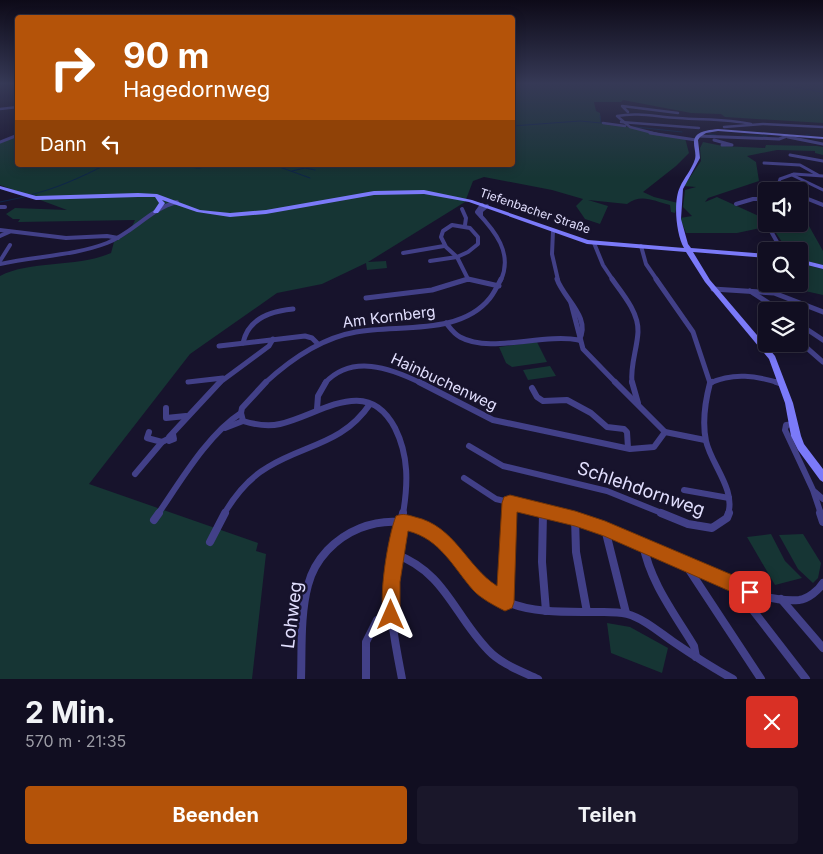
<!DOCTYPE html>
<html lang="de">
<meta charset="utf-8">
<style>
:root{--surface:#110e21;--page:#1a172a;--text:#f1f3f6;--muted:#9c9ca5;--line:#302e3f;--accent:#b45309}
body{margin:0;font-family:Inter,sans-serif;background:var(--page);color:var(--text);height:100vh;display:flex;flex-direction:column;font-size:19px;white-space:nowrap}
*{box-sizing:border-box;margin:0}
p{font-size:16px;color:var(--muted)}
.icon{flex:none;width:28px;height:28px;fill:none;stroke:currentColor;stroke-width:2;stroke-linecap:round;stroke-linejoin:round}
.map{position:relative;height:679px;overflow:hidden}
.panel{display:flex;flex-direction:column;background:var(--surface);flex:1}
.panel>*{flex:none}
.banner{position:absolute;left:15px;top:15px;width:500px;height:152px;border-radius:5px;box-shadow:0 2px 12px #0003,0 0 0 1px var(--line);background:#b45309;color:#fff;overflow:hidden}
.fabs{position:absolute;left:758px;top:182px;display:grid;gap:10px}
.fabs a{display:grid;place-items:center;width:50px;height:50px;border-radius:5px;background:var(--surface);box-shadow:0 2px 12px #0003,0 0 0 1px var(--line);font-size:25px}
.pin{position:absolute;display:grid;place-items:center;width:42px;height:42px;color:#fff;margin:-21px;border-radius:10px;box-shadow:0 2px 8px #0006}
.me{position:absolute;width:55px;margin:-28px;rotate:0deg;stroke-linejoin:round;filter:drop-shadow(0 0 4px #0008)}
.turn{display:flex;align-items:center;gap:18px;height:105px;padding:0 25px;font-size:22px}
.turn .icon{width:65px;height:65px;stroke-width:2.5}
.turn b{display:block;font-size:35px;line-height:42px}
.then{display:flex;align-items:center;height:48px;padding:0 25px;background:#0003;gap:10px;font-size:19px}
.round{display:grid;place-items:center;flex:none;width:52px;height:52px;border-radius:5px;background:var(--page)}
.overview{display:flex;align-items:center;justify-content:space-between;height:85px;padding:0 25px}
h1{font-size:30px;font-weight:700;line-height:38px}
.primary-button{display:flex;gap:10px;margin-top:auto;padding:10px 25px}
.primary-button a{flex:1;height:58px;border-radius:5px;background:var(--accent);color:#fff;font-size:20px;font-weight:700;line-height:58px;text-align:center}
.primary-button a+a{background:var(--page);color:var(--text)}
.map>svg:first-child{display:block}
.green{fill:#163534}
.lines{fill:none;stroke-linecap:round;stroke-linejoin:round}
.stream{stroke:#0e2549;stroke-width:1}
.street-far5{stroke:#424088;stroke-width:2.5}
.street-far4{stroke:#424088;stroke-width:3}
.street-far3{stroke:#424088;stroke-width:4}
.street-far2{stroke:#424088;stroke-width:5}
.street-far1{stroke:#424088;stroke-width:6}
.street{stroke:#424088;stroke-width:8}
.secondary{fill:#7b7af9;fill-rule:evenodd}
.route{fill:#b45309;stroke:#753606}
.labels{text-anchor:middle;stroke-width:5;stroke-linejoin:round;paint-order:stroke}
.far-street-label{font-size:12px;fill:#e2dffe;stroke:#17132c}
.street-label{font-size:15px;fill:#e2dffe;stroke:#17132c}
.near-street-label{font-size:18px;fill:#e2dffe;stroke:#17132c}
</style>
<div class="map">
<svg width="823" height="679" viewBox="0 0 823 679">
<rect width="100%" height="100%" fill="#17132c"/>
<g class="green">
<path d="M513,83H823V123L725,117L721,114L691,113L623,100L621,102H594L596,111L600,113L601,122L685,138L689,153L676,166L643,192L654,197L678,203L675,213L671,212L670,205C654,201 641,193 627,204L588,200L608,206L600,224L585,219L576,206L583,199L552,190L484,177L473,181L465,202L368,262L386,261L387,268L367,270L366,263L322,284L277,293L190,354L89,484L258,543L256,551L266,554L252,679H0V276C30,260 77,268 111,253L114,242L129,233L135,220L18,222L20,219H13L6,214L15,208L67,210L0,185V143L17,137L18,165H512Z"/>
<polygon points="703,142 723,146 765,148 766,145 817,146 823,147 823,155 815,153 815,151 777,150 747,156 756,162 759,181 708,198 705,202 717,197 761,217 765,227 737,233 686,233 680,218 692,216 683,207 685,190 696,187 684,186 701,161 700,148"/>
<polygon points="770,224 809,226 823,251 823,265 799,259 799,251 788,251"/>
<polygon points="805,265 823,269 823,295 805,291 788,284 799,284 799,266"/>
<polygon points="537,342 547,362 512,367 506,363 499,347"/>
<polygon points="550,366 556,376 528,380 523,370"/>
<polygon points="771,534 785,561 802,578 775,585 747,537"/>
<polygon points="803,534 821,563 818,578 813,583 798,569 779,535"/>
<polygon points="607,623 630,627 668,648 662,673 611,653"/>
</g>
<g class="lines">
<g class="stream">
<polyline points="790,86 822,92"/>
<polyline points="600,116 601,123"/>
<polyline points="512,126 580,121 601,123"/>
<polyline points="635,127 682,132"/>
<polyline points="709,134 716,135"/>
<polyline points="806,135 810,135"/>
<polyline points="742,136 767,136"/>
<polyline points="163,165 174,167"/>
<polyline points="222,165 225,165"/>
<polyline points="274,165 310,178"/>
<polyline points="178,166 199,168 217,165"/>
<polyline points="292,171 305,168 315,170"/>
<path d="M30,195C55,189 82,177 105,165"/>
<polyline points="0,202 24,197"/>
</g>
<g class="street-far5">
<polyline points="0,109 18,107"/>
<polyline points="628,112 622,106 678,113"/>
<polyline points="621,122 699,128"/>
<polyline points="603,123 625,126"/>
<polyline points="724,127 763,124 823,127"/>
<path d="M657,134L630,127L617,116C638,112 657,117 678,118C703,120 727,119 751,124"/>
</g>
<g class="street-far4">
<polyline points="650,133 696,140"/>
<polyline points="698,136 779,139 787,136"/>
<polyline points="788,137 823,144"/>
<polyline points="714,140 732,145 722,145"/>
<polyline points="0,142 18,135"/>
<polyline points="790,155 823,161"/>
<polyline points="764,163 800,165 818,175"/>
<polyline points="792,175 823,190"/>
<polyline points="776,191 780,179 794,174 823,176"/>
<polyline points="799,196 806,199"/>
</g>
<g class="street-far3">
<polyline points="803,197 823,205"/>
<polyline points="736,204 753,199 766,199"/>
<path d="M482,205L477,212C495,231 513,253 501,280"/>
<polyline points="0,207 5,207"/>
<polyline points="462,209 466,218 465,225"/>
<polyline points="799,210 805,212"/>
<polyline points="481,216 481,211 487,206"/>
<polyline points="767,224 782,251"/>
<polygon points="452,225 470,228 478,237 478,244 468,252 457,257 446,247 441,237 443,231"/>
<polyline points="0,230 66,238 107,236 118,238"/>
<polyline points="553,231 552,254 558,280"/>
<polyline points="0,236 9,232"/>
<polyline points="594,243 603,265 613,280"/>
<polyline points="641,246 646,264 657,280"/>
<polyline points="403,253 444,246"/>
<polyline points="457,257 468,279"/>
<polyline points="0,261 10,245"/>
<polyline points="430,261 457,257"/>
<path d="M0,264C35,256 73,256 107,243C133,233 150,209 177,202"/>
<polyline points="464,280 473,280"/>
</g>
<g class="street-far2">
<path d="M557,279C563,298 592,318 579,340"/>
<path d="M612,279C623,294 639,313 638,332C637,350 630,365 632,383"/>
<polyline points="656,279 693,332 710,383"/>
<polyline points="713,289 774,293 823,312"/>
<polyline points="750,291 781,311"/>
<polyline points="366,298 432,290 468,279 499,286"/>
<polyline points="571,303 583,349 616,383"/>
<path d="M446,323C450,328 454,334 460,337C491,354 541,333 579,340"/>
<polyline points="799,324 823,340"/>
<polyline points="799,341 823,362"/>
<path d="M243,343C248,319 271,311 293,309"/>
<polyline points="219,346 305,336 312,338 318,344"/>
<polyline points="188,382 223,378"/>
<polyline points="219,383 269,346 273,339"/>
<path d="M265,383C291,359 321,338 356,332C398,324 460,336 490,298C494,293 498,285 501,279"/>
<path d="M325,383C352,354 390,368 421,383"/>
<path d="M710,383C734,372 756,376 780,383"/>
</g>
<g class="street-far1">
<polyline points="419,382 493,420 630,449 654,447 665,432"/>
<polyline points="615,382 665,432 705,440"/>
<polyline points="632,382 638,403"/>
<path d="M712,382L710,383C705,402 702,422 706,441C711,464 736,490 728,514"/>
<polyline points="776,382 782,384"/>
<polyline points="532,388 537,397 543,401 567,400 591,413 607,427 624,429 627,432 628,448"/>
<polyline points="166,408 166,418 186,416"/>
<polyline points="317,409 318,396 326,382"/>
<path d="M241,413L243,421C256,425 267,427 280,424C320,415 367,374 395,428C409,456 408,484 403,514"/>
<polyline points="794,424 786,425 785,430 813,490 821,514"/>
<polyline points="225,428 243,421"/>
<polyline points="149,432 147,438 162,442"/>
<polyline points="173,434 174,439 169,441 169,437 220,382"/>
<polyline points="469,446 503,466 607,491 664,514"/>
<polyline points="135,474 162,442 168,439"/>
<polyline points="464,478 496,499 559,514"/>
<polyline points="684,490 729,498"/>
<polyline points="815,492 823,499"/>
<path d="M158,514C180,482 208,434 241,413L242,408L266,382"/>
<path d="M224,514C235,495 249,478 268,467C306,444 343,444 370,404"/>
<polyline points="509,514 510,503"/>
<polyline points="543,514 543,510"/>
</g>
<g class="street">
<polyline points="543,513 542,562 546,611"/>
<path d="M554,513C602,525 647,548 693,568C723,582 764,603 799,600C808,599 819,590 823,583"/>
<polyline points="661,513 688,524 712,528 727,518 729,513"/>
<polyline points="820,513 823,522"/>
<polyline points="575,518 576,552 587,612"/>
<polyline points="154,520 159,513"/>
<polyline points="605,529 626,613"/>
<polyline points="210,542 225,513"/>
<path d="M643,544C650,582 674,613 694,646L696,657"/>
<path d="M395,554C445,572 454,615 488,650C501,664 521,671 538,679"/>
<polyline points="686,565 761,679"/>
<polyline points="735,587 806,679"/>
<polyline points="781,599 823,648"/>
<polyline points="505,602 510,513"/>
<path d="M301,679C302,648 300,615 308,585C322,532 390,503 436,535C463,554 475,588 507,602C533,613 564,612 593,612C604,612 616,611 627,614C645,619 660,633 675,643C694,656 713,668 733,679"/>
<polyline points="366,679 366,642 377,620 391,615"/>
<path d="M402,679C396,647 389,615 391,582C392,559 399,536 403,513"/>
</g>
<g class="secondary">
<path d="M718,129L823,137V139L718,131L706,133L700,137L698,140L700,158L683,189L681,219L688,244L691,248L766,254V258L693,252L710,280L775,356L793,403L801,436L804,444L823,469V482L820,480L798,450L791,436L785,403L769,359L705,282L686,252L587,244L469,202L424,194L374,195L266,214L230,217L197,212L162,200L165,203L158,213H154L153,212L159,203L155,197H138L36,200L0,189V186L36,196L138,193L157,194L200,210L230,213L266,210L374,191L424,190L472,200L588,240L684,248C676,234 673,201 680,187C684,178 692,169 695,159C697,152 691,142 696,136C701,130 711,130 718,129Z"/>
<polygon points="799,259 823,265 823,269 799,263"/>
</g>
</g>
<linearGradient id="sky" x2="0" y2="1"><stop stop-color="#0d0a18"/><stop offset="0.47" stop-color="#363956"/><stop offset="1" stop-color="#363956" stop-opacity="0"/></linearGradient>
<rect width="823" height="178" fill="url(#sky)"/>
<path class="route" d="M510,495L575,511L605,521L756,585L759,592L756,598L750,600L604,536L575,526L517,512L514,602L512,608L505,611C495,606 480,598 473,590C453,567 440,539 408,531L400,582V615L397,621L391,624L385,621C377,602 388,536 396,516C403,513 408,515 415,517C455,526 466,566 497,586L502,503L504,497Z"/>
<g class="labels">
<g class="far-street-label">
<text transform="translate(535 211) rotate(19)" y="4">Tiefenbacher Straße</text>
</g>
<g class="street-label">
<text transform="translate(389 317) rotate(-7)" y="5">Am Kornberg</text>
<text transform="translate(444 382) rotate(25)" y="5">Hainbuchenweg</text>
</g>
<g class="near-street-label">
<text transform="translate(641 489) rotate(19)" y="6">Schlehdornweg</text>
<text transform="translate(292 615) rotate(-83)" y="6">Lohweg</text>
</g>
</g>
</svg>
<div class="fabs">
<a><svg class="icon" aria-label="sound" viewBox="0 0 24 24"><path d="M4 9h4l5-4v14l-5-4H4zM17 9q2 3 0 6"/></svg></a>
<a><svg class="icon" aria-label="search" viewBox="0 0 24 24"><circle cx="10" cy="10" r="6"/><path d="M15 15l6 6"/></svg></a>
<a><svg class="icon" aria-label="layers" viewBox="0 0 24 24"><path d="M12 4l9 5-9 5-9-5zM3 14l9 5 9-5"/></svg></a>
</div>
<div class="pin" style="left:750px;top:592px;background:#d93025"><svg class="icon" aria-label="arrive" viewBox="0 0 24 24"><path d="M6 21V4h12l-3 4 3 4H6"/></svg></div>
<svg class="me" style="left:391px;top:615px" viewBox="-20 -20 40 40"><path d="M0-17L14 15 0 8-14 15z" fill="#b45309" stroke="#fff" stroke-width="4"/></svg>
<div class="banner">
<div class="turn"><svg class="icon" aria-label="right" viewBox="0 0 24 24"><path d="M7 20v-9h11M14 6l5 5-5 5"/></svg><div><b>90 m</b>Hagedornweg</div></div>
<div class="then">Dann<svg class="icon" aria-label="left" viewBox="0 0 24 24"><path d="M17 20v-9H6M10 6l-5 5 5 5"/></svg></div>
</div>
</div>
<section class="panel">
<div class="overview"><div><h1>2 Min.</h1><p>570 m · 21:35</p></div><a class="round" style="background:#d93025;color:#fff"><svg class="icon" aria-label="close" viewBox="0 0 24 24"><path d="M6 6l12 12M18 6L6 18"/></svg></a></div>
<div class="primary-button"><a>Beenden</a><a>Teilen</a></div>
</section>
